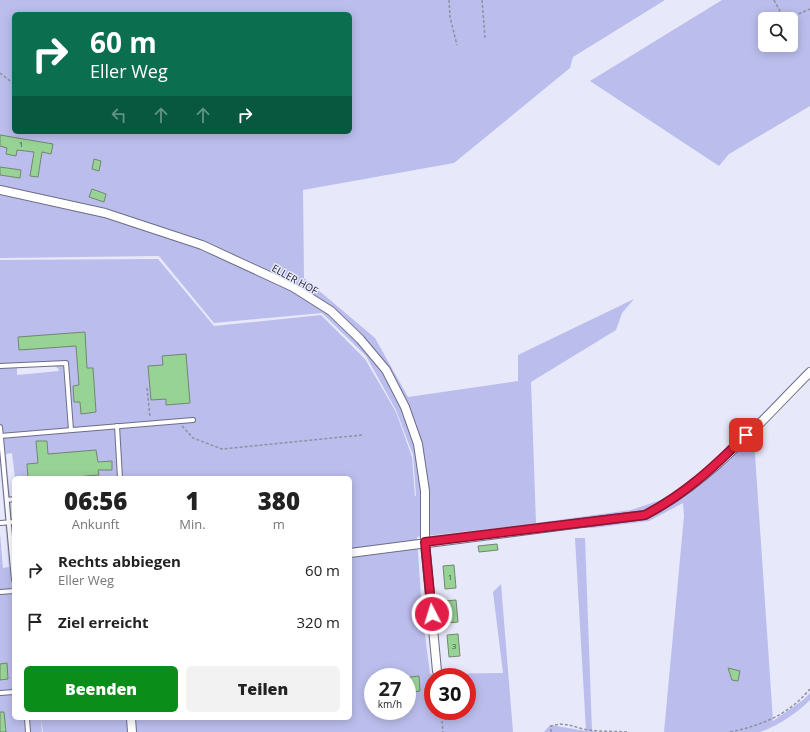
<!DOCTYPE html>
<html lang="de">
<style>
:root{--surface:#fff;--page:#f2f2f2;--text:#222;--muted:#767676;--accent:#0b8d1a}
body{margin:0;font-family:"Open Sans",sans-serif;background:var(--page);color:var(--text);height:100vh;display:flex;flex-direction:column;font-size:15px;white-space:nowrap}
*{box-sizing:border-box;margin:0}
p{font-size:13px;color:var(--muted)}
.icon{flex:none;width:22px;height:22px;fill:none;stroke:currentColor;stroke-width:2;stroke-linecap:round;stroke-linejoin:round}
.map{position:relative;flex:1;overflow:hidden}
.side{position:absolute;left:12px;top:476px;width:340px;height:244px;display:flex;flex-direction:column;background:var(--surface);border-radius:6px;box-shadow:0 2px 10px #0003}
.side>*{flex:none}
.hud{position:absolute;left:12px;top:12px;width:340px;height:122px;border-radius:6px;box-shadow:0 2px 10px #0003;background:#0b6e4f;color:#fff;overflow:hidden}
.controls{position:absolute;left:758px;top:12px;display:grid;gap:8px}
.controls a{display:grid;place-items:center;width:40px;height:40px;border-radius:6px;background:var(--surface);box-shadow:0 2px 10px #0003;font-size:20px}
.speed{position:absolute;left:364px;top:668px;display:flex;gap:8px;font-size:20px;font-weight:700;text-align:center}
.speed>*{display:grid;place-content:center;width:52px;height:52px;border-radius:50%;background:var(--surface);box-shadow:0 2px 10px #0003;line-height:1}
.speed small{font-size:10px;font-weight:400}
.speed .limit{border:6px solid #d22;background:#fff;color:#111}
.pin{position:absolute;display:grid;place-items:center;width:34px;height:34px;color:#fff;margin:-17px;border-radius:8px;box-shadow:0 2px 6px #0006}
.me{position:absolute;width:44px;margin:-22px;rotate:355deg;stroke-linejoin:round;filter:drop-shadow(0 0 3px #0008)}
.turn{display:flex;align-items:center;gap:14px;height:84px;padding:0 12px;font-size:18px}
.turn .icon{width:52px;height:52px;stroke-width:2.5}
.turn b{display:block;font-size:28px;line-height:34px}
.lanes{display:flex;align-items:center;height:38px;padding:0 12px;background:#0003;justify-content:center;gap:20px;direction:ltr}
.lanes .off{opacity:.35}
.eta{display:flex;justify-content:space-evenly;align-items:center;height:68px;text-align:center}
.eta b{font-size:24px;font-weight:800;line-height:28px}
.cta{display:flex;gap:8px;margin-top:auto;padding:8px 12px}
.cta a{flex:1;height:46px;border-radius:6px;background:var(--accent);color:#fff;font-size:16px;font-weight:800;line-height:46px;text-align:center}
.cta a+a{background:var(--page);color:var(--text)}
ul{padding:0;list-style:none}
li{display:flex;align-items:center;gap:12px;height:52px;padding:0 12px}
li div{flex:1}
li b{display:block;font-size:15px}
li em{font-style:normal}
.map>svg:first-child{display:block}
.green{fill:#bbbdec;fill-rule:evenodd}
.building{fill:#98d396;stroke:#728670}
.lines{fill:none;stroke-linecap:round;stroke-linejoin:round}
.service-casing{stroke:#6c6d87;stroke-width:6}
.minor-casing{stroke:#6c6d87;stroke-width:10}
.path{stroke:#9091a0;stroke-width:1.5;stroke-dasharray:3 2;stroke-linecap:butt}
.service{stroke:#fff;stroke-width:4}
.minor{stroke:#fff;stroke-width:8}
.route-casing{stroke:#92132f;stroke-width:10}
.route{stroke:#e11d48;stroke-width:7}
.labels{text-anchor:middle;stroke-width:3;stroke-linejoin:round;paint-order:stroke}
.number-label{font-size:8px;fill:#42524b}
.street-label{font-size:10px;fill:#262732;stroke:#e7e8fa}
</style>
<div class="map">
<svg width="810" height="732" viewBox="0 0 810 732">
<rect width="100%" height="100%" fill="#e7e8fa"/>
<g class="green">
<path d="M0,0H665L573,57L570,68L454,163L303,190L304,278L375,338L408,397L518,381V355L634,299L622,313L616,330L531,382L536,523L631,510L661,500L691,481L733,446L753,425L773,721L803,700L810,693V700C797,713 778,726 760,732H664L684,516L683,503L649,521L592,528L536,524L417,537L422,612L430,674L503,673L493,592L501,584L513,732H43L41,718H350V478H15L12,453L6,454L14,543V718H41L42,732H0V533L3,568L9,567L0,462V260L158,259L214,326L321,315L365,359L396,412L412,457L415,497L416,495L413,455L396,410L366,356L322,313L214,323L159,256L0,258ZM14,14H350V132H14ZM54,366L58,368L59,371L17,375V368ZM373,677H407V711H373ZM433,677H467V711H433Z"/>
<path d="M722,0H810V106L729,154L719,166L590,81ZM765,19H791V45H765Z"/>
<polygon points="575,538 585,538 592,731 599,732 544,732 550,725 586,731"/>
</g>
<g class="building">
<polygon points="0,135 53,144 51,154 42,152 38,177 30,176 34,152 17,150 16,156 6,154 7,148 0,146"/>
<polygon points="94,159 101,161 99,171 92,169"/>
<polygon points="0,167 21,170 20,178 0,175"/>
<polygon points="92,189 106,194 104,202 89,197"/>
<polygon points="85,332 87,368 93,368 96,412 81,414 80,402 74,402 73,386 79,385 76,346 19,350 18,337"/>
<polygon points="186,354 190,403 166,405 166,399 151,400 148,366 163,365 162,356"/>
<polygon points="36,441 47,441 48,454 96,450 98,462 112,461 112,470 98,470 99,475 85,476 86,478 28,478 27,464 38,463"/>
<polygon points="497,544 498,550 479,552 478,546"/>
<polygon points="454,565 456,588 445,589 443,566"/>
<polygon points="456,600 458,622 447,623 445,601"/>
<polygon points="458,634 460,656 449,657 447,635"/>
<polygon points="7,663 8,679 0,680 0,664"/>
<polygon points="728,668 740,671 738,681 732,680"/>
<polygon points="419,676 420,691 412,692 410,677"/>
<polygon points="0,712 4,712 6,732 0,732"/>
</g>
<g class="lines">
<g class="service-casing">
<g id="service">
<polyline points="0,366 66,363 71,430"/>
<polyline points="117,426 120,478"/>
<polyline points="0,427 14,580"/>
<polyline points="0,436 193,420"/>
<polyline points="7,500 14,499"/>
<polyline points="0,523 14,522"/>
<polyline points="0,592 14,591"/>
<polyline points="0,693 14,692"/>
<polyline points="27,718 28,732"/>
</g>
</g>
<g class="minor-casing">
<g id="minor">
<polyline points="0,190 105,213 202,245 293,287 331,311 360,339 386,370 405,407 418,444 425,491 425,543 437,671"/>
<path d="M350,553L645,515C710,482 759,423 810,372"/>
<polyline points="131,718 132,732"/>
</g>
</g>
<g class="path">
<polyline points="449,0 450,17 457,45"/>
<polyline points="482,0 485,38"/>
<polyline points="774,0 782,15 789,18 810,9"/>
<polyline points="0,73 14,84"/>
<polyline points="147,388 150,417"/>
<polyline points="182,426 193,438 222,449 363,435"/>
<polyline points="441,711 443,732"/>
<path d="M551,732V726C563,722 572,726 583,729C598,732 613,731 628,732"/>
<path d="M730,732C763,725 788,715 810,689"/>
</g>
<use href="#service" class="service"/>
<use href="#minor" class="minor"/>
</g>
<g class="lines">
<g class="route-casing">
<path id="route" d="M432,614L425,542L645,515C685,494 714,467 746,435"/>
</g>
<use href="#route" class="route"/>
</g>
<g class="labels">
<g class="number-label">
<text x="21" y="147">1</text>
<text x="450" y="580">1</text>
<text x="454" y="649">3</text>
</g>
<g class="street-label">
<text transform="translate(295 279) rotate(29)" y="4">ELLER HOF</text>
</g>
</g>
</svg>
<div class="controls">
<a><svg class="icon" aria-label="search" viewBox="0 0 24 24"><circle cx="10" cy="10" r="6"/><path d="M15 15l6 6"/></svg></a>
</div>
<div class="speed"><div>27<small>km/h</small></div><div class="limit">30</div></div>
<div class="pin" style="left:746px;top:435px;background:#d93025"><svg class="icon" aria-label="arrive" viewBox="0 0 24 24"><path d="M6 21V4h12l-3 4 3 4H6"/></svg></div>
<svg class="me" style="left:432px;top:614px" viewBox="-20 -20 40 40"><circle r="17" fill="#e11d48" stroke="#fff" stroke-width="3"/><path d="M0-11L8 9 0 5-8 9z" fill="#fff"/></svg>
<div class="hud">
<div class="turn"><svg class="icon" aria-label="right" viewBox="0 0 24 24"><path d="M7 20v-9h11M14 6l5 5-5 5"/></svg><div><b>60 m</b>Eller Weg</div></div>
<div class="lanes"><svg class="icon off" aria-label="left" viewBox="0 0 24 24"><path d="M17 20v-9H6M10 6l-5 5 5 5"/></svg><svg class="icon off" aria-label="ahead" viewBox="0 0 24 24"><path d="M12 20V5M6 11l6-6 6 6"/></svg><svg class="icon off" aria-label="ahead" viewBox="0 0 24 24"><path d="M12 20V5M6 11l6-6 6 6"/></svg><svg class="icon" aria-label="right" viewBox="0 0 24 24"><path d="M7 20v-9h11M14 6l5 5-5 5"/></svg></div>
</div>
<section class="side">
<div class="eta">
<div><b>06:56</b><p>Ankunft</p></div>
<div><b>1</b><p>Min.</p></div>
<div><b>380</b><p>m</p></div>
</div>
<ul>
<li><svg class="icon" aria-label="right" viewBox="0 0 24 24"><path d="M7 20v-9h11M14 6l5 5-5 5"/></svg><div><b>Rechts abbiegen</b><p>Eller Weg</p></div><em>60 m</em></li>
<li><svg class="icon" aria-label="arrive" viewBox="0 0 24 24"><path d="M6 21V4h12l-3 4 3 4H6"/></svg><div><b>Ziel erreicht</b></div><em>320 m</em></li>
</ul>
<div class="cta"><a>Beenden</a><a>Teilen</a></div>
</section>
</div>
